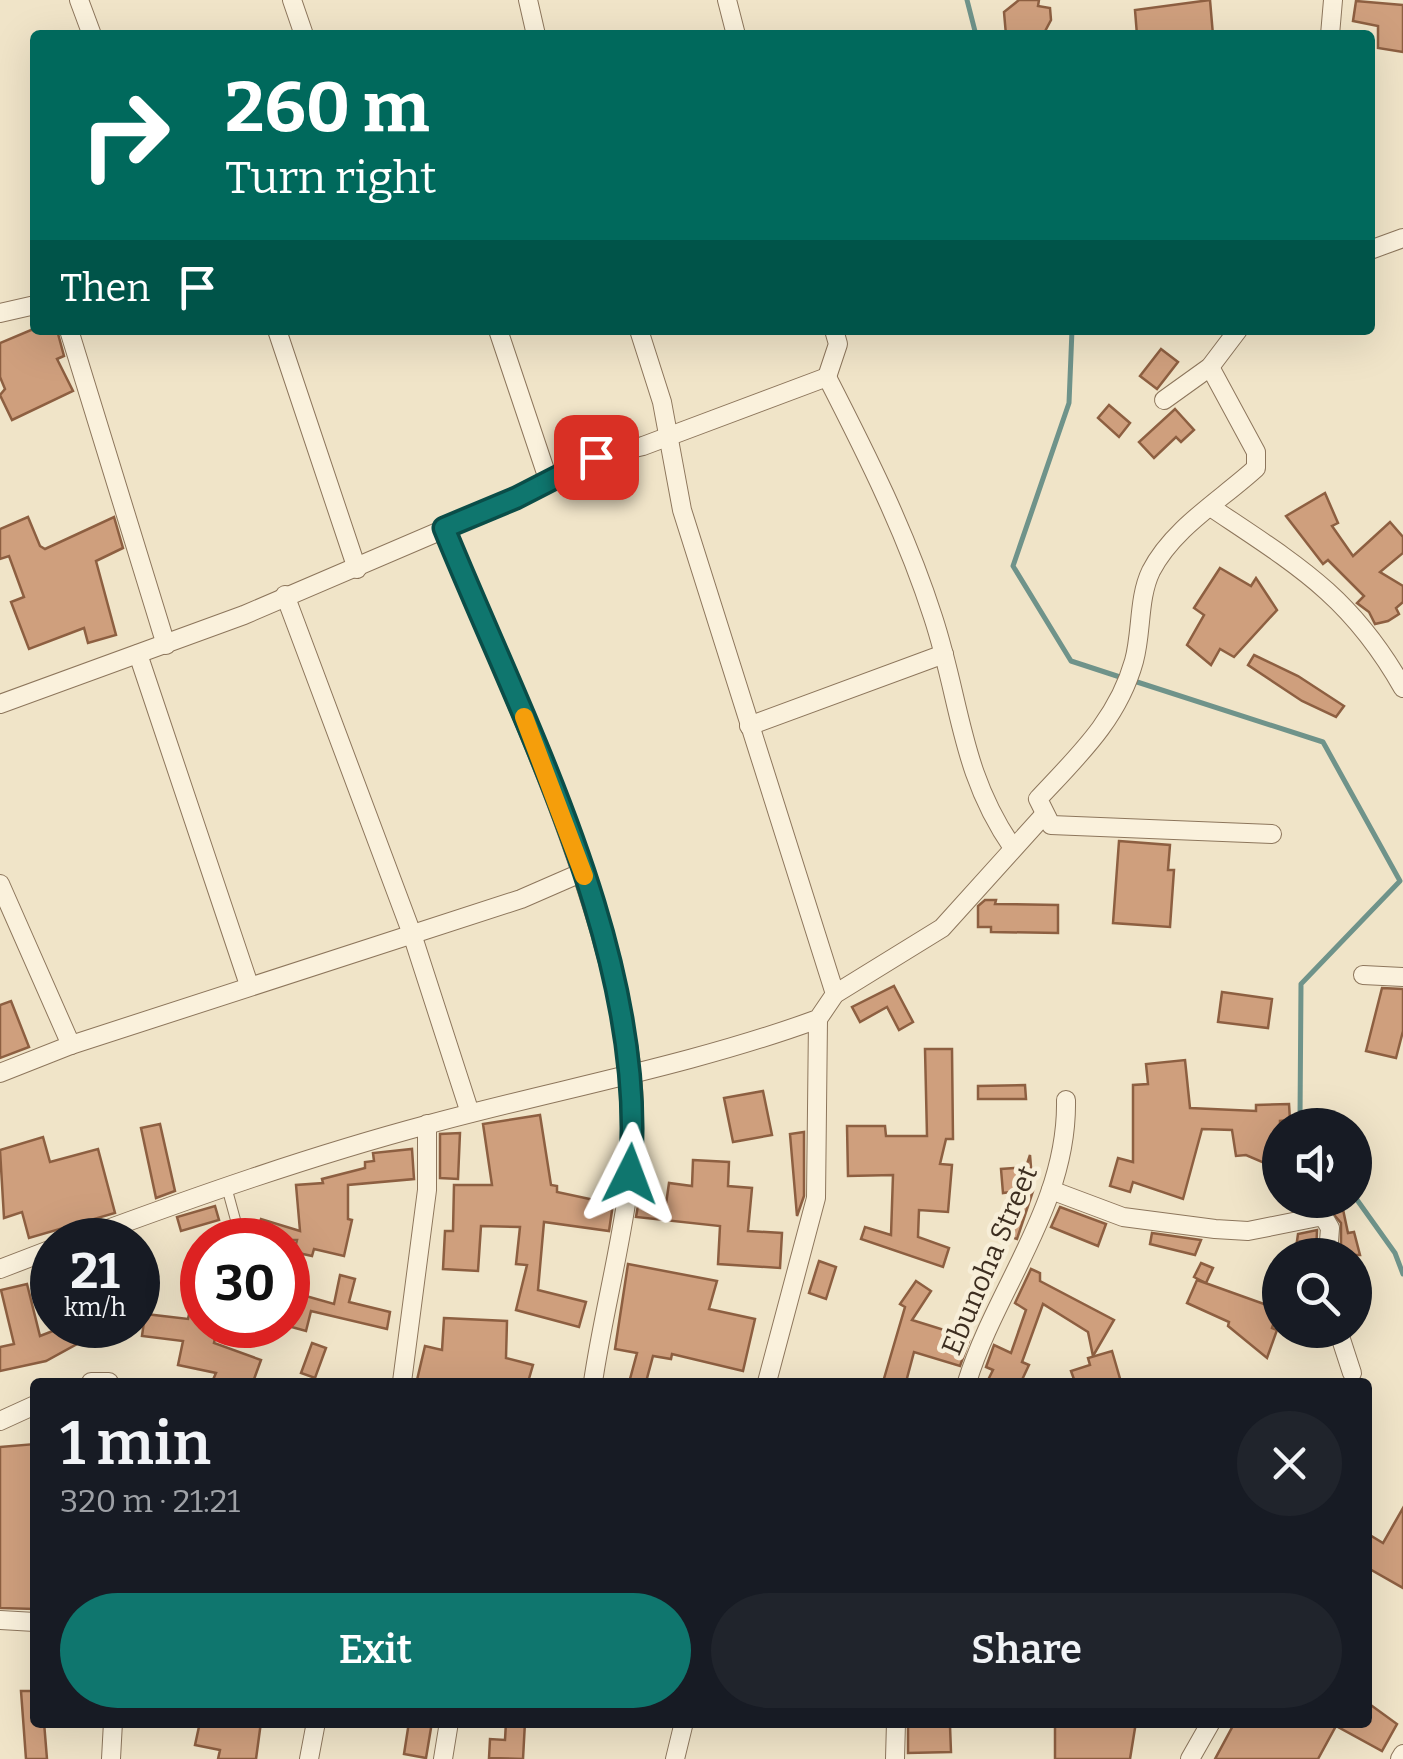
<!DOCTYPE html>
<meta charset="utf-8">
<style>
:root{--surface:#171b24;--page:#20242c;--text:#f1f3f6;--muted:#9ea1a6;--accent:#0f766e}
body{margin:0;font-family:Bitter,serif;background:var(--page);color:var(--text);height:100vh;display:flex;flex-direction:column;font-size:38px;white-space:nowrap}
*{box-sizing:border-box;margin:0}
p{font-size:32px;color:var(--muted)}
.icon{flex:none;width:55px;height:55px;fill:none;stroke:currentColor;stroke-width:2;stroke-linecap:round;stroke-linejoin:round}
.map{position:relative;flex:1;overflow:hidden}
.drawer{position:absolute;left:30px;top:1378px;width:1342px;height:350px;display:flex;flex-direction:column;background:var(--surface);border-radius:10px;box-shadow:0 10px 40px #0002}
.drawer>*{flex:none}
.banner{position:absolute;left:30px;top:30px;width:1345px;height:305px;border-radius:10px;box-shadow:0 10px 40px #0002;background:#00695c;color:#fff;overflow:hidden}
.tools{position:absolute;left:1262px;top:1108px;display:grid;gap:20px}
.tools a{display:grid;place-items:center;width:110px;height:110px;border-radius:50%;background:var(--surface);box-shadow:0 10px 40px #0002;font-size:50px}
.speed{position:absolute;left:30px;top:1218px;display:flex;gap:20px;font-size:50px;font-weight:700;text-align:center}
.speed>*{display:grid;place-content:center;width:130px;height:130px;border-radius:50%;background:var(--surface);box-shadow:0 10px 40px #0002;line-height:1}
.speed small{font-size:25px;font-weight:400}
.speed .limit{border:15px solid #d22;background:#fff;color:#111}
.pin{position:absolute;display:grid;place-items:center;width:85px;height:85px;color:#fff;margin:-42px;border-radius:20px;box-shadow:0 5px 15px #0006}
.me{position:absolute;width:110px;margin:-55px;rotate:3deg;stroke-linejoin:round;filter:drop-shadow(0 0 8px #0008)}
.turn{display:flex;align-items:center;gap:35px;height:210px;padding:0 30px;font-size:45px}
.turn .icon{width:130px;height:130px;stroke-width:2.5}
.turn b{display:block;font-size:70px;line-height:85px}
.then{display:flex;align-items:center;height:95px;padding:0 30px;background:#0003;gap:20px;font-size:38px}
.round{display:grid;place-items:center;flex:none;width:105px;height:105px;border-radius:52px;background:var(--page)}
.summary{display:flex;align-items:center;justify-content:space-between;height:170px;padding:0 30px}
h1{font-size:60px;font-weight:600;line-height:75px}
.primary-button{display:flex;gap:20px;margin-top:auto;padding:20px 30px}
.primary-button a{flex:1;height:115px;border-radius:60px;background:var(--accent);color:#fff;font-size:40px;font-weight:600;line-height:115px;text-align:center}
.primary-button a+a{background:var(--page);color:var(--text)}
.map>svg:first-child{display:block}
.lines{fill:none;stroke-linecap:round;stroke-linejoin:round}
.stream{stroke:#6f938a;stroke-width:5}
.building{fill:#cf9f7d;stroke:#8d5f41;stroke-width:2.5}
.service-casing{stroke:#8d765c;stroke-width:11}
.minor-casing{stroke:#8d765c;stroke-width:20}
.service{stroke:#faf1dc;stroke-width:9}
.minor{stroke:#faf1dc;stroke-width:18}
.route-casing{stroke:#0a4d48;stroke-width:25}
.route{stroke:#0f766e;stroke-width:18}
.slow{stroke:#f59e0b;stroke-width:18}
.labels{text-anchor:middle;stroke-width:9;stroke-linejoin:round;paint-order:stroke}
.street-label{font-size:28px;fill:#3d2e20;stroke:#f7eed8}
</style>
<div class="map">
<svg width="1403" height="1759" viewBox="0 0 1403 1759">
<rect width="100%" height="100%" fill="#f0e4c8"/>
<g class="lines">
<g class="stream">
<polyline points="967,0 976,35"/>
<polyline points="1072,330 1069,403 1013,566 1071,661 1123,678"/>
<polyline points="1134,681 1323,742 1400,881 1301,984 1300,1119 1304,1125"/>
<polyline points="1355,1197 1395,1253 1403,1274"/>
</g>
</g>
<g class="building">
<polygon points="1019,0 1039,0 1038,6 1050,8 1051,20 1043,35 1006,35 1004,12"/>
<polygon points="1210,0 1213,35 1137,35 1135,10"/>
<polygon points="1356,1 1403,5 1403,52 1378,48 1378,26 1353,21"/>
<polygon points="31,330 57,330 64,356 57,359 73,391 12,420 0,395 5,389 0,377 0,343"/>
<polygon points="1161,349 1178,362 1157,389 1140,376"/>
<polygon points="1109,405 1130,423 1119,437 1098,418"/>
<polygon points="1175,409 1194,430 1181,442 1176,437 1154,458 1139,442"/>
<polygon points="1325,493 1338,523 1332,526 1353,556 1390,522 1403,537 1403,553 1380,572 1403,586 1403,602 1396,608 1399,614 1388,621 1375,624 1369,612 1357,603 1364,596 1328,560 1323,564 1286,516"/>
<polygon points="28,517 40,546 45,549 114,517 123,548 96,561 116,635 88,643 84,628 29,649 11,602 24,597 9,556 0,559 0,529"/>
<polygon points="1220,568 1251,586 1256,578 1277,610 1234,657 1220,649 1211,665 1187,645 1204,615 1194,608"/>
<polygon points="1254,655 1298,676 1344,706 1336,717 1302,701 1248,665"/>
<polygon points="1119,841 1170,845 1168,870 1174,870 1170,927 1113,923"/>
<polygon points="985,900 996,900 995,904 1058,905 1058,933 991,932 991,927 978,927 978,906"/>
<polygon points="894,986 913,1022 899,1030 887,1007 860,1022 852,1007"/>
<polygon points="1382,988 1403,989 1403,1031 1396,1058 1366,1051"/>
<polygon points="1222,992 1272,999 1268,1028 1218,1022"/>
<polygon points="11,1001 29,1047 0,1058 0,1005"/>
<polygon points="925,1049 952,1049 953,1139 946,1139 940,1164 952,1165 948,1212 919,1210 918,1237 949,1248 943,1267 861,1239 865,1227 891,1235 893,1175 848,1176 847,1126 885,1126 886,1136 927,1136"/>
<polygon points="1185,1060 1190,1108 1256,1111 1256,1105 1289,1104 1290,1120 1280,1121 1280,1147 1269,1165 1246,1155 1236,1156 1232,1130 1202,1129 1183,1199 1133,1182 1130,1192 1110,1186 1118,1158 1133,1162 1133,1085 1148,1084 1146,1064"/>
<polygon points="1025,1085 1026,1099 978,1099 978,1086"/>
<polygon points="763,1091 772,1135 733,1142 724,1098"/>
<polygon points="540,1115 551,1185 557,1186 557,1192 613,1204 609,1231 544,1222 538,1290 586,1302 579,1327 516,1310 527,1265 516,1264 520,1227 481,1226 478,1271 443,1269 445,1231 453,1231 454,1185 492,1185 483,1124"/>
<polygon points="160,1124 175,1191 156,1198 141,1128"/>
<polygon points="804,1132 804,1196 797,1216 790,1134"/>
<polygon points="460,1133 458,1179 440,1178 440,1134"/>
<polygon points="43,1137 50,1162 98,1149 115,1213 29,1238 22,1212 4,1218 0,1150"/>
<polygon points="412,1149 414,1179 348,1185 348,1219 352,1220 344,1256 314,1249 312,1256 294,1252 297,1240 254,1240 261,1219 300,1231 296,1185 323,1183 322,1179 365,1168 365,1162 374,1161 373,1153"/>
<polygon points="1030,1155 1033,1191 1017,1239 1004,1235 1018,1191 1003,1193 1001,1169 1026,1167"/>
<polygon points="693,1160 729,1162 728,1186 752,1188 748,1231 782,1233 780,1268 718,1264 720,1226 636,1217 639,1200 666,1204 669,1183 692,1186"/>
<polygon points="1341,1200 1348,1233 1354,1232 1360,1255 1341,1255 1341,1223 1324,1203"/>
<polygon points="215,1206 219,1220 181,1231 177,1217"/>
<polygon points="1060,1207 1106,1224 1098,1246 1051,1227"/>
<polygon points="1317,1230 1316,1255 1295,1255 1298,1234"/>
<polygon points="1152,1233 1201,1240 1195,1255 1150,1244"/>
<polygon points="819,1261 836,1267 826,1299 809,1293"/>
<polygon points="1201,1263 1213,1268 1206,1283 1194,1277"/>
<polygon points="628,1264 717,1281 709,1309 755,1319 743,1371 672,1354 671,1359 653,1356 646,1382 630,1379 637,1353 615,1349"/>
<polygon points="1031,1269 1040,1273 1040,1281 1114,1320 1093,1356 1088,1332 1043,1304 1022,1362 1029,1365 1021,1382 987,1382 993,1370 986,1367 994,1345 1011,1353 1026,1310 1015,1303"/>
<polygon points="340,1275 355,1279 349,1302 390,1312 387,1329 311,1311 306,1331 288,1326 288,1291 334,1304"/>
<polygon points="1197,1280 1278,1309 1272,1328 1277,1330 1267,1358 1228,1326 1229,1322 1187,1303"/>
<polygon points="916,1281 931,1291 912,1320 970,1338 960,1366 914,1352 906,1382 883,1382 905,1307 900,1304"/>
<polygon points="196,1282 202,1282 202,1325 218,1325 214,1343 261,1360 253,1382 212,1382 216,1373 178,1365 183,1341 142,1336 145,1314 188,1319"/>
<polygon points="27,1284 40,1336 68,1325 116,1325 117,1331 90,1337 46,1361 0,1371 0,1347 14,1344 1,1290"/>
<polygon points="444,1318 507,1321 506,1358 533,1365 528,1382 417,1380 425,1346 442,1350"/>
<polygon points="312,1343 326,1348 315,1378 301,1373"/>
<polygon points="1112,1351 1121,1382 1075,1382 1071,1371 1090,1365 1088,1358"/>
<polygon points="35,1444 35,1609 0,1608 0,1447"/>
<polygon points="1403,1508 1403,1588 1368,1568 1368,1534 1383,1543"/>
<polygon points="21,1691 35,1691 35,1722 44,1722 47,1759 26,1759"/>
<polygon points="1368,1703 1397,1724 1382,1751 1336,1726 1318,1759 1215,1759 1235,1722 1368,1722"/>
<polygon points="200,1722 261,1722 256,1759 218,1759 220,1750 195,1745"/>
<polygon points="409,1722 432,1722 426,1758 404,1754"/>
<polygon points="506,1722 525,1722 523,1759 489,1758 490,1739 505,1740"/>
<polygon points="1055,1722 1136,1722 1130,1759 1055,1759"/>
<polygon points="908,1726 950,1726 951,1752 908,1753"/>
</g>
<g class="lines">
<g class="service-casing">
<polyline id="service" points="226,1185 241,1240"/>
</g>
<g class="minor-casing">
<g id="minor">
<polyline points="79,0 92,35"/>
<polyline points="292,0 304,35"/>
<polyline points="528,0 536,35"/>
<polyline points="727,0 736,35"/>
<polyline points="1330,35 1333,0"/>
<polyline points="1370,250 1403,238"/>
<polyline points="0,313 35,305"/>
<polyline points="69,330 166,645"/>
<polyline points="277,330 357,569"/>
<polyline points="498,330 548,479"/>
<polyline points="639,330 662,402 682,510 835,994"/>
<path d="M1210,367L1256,452V468C1221,500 1173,528 1151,571C1138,598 1142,632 1134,661C1118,719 1078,756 1038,799L1051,825L1272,834"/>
<path d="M827,377C867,455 906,533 933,617C961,702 960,772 1013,848"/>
<polyline points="827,377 838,344 834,330"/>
<polyline points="1164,400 1210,367 1238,330"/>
<path d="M1212,508C1297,565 1351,596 1403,688"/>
<path d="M444,527C499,667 564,802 604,947C615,989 628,1031 632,1074C642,1178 608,1280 593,1382"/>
<polyline points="285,595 412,934 470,1113"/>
<polyline points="138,654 249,985"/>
<polyline points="0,704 244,615 517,498 596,457 643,446 827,377"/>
<polyline points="749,726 944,654"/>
<polyline points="0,884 71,1045"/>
<polyline points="1363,975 1403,977"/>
<polyline points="0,1073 71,1045 521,899 583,872"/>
<polyline points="1051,1190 1123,1217 1215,1229 1248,1231 1323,1216 1330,1228 1328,1255"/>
<path d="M78,1240C194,1197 310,1156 430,1124C559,1089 692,1065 818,1019L835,994L942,928L1044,815"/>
<polyline points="0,1269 52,1249"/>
<polyline points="1338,1330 1352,1373"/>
<polyline points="91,1382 109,1382"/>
<polyline points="402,1382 427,1190 427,1124"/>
<polyline points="767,1382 816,1198 818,1019"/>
<path d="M967,1382C997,1286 1068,1205 1066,1100"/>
<polyline points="0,1421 35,1405"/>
<polyline points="0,1620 35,1622"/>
<polyline points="111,1759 113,1722"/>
<polyline points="309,1759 316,1722"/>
<polyline points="443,1759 449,1722"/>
<polyline points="675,1759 684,1722"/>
<polyline points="895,1759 896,1722"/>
<polyline points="1190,1759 1211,1722"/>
<polyline points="1400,1759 1403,1754"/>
</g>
</g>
<use href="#service" class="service"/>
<use href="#minor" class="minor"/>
</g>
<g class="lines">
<g class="route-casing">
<path id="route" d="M596,457L516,498L444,528C523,723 650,958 630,1174"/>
</g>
<use href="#route" class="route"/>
<polyline class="slow" points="524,717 584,876"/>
</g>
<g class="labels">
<g class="street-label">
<text transform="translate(989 1260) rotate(-67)" y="10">Ebunoha Street</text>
</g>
</g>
</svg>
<div class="tools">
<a><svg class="icon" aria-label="sound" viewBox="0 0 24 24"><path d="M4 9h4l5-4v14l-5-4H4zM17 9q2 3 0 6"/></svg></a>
<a><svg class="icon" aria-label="search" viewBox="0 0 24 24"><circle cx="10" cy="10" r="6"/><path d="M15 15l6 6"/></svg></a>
</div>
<div class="speed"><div>21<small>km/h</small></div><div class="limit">30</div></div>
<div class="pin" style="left:596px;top:457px;background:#d93025"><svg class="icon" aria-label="arrive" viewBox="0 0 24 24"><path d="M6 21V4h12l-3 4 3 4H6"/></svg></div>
<svg class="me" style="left:630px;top:1174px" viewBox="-20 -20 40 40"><path d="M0-17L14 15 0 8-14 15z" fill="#0f766e" stroke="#fff" stroke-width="4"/></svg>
<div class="banner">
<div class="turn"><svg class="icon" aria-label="right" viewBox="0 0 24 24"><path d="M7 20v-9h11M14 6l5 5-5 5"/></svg><div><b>260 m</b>Turn right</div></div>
<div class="then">Then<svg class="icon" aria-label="arrive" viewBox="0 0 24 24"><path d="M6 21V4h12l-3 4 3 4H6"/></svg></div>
</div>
<section class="drawer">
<div class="summary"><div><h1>1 min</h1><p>320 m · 21:21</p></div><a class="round"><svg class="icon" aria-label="close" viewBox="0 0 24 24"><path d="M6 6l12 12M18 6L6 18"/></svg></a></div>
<div class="primary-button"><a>Exit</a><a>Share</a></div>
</section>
</div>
